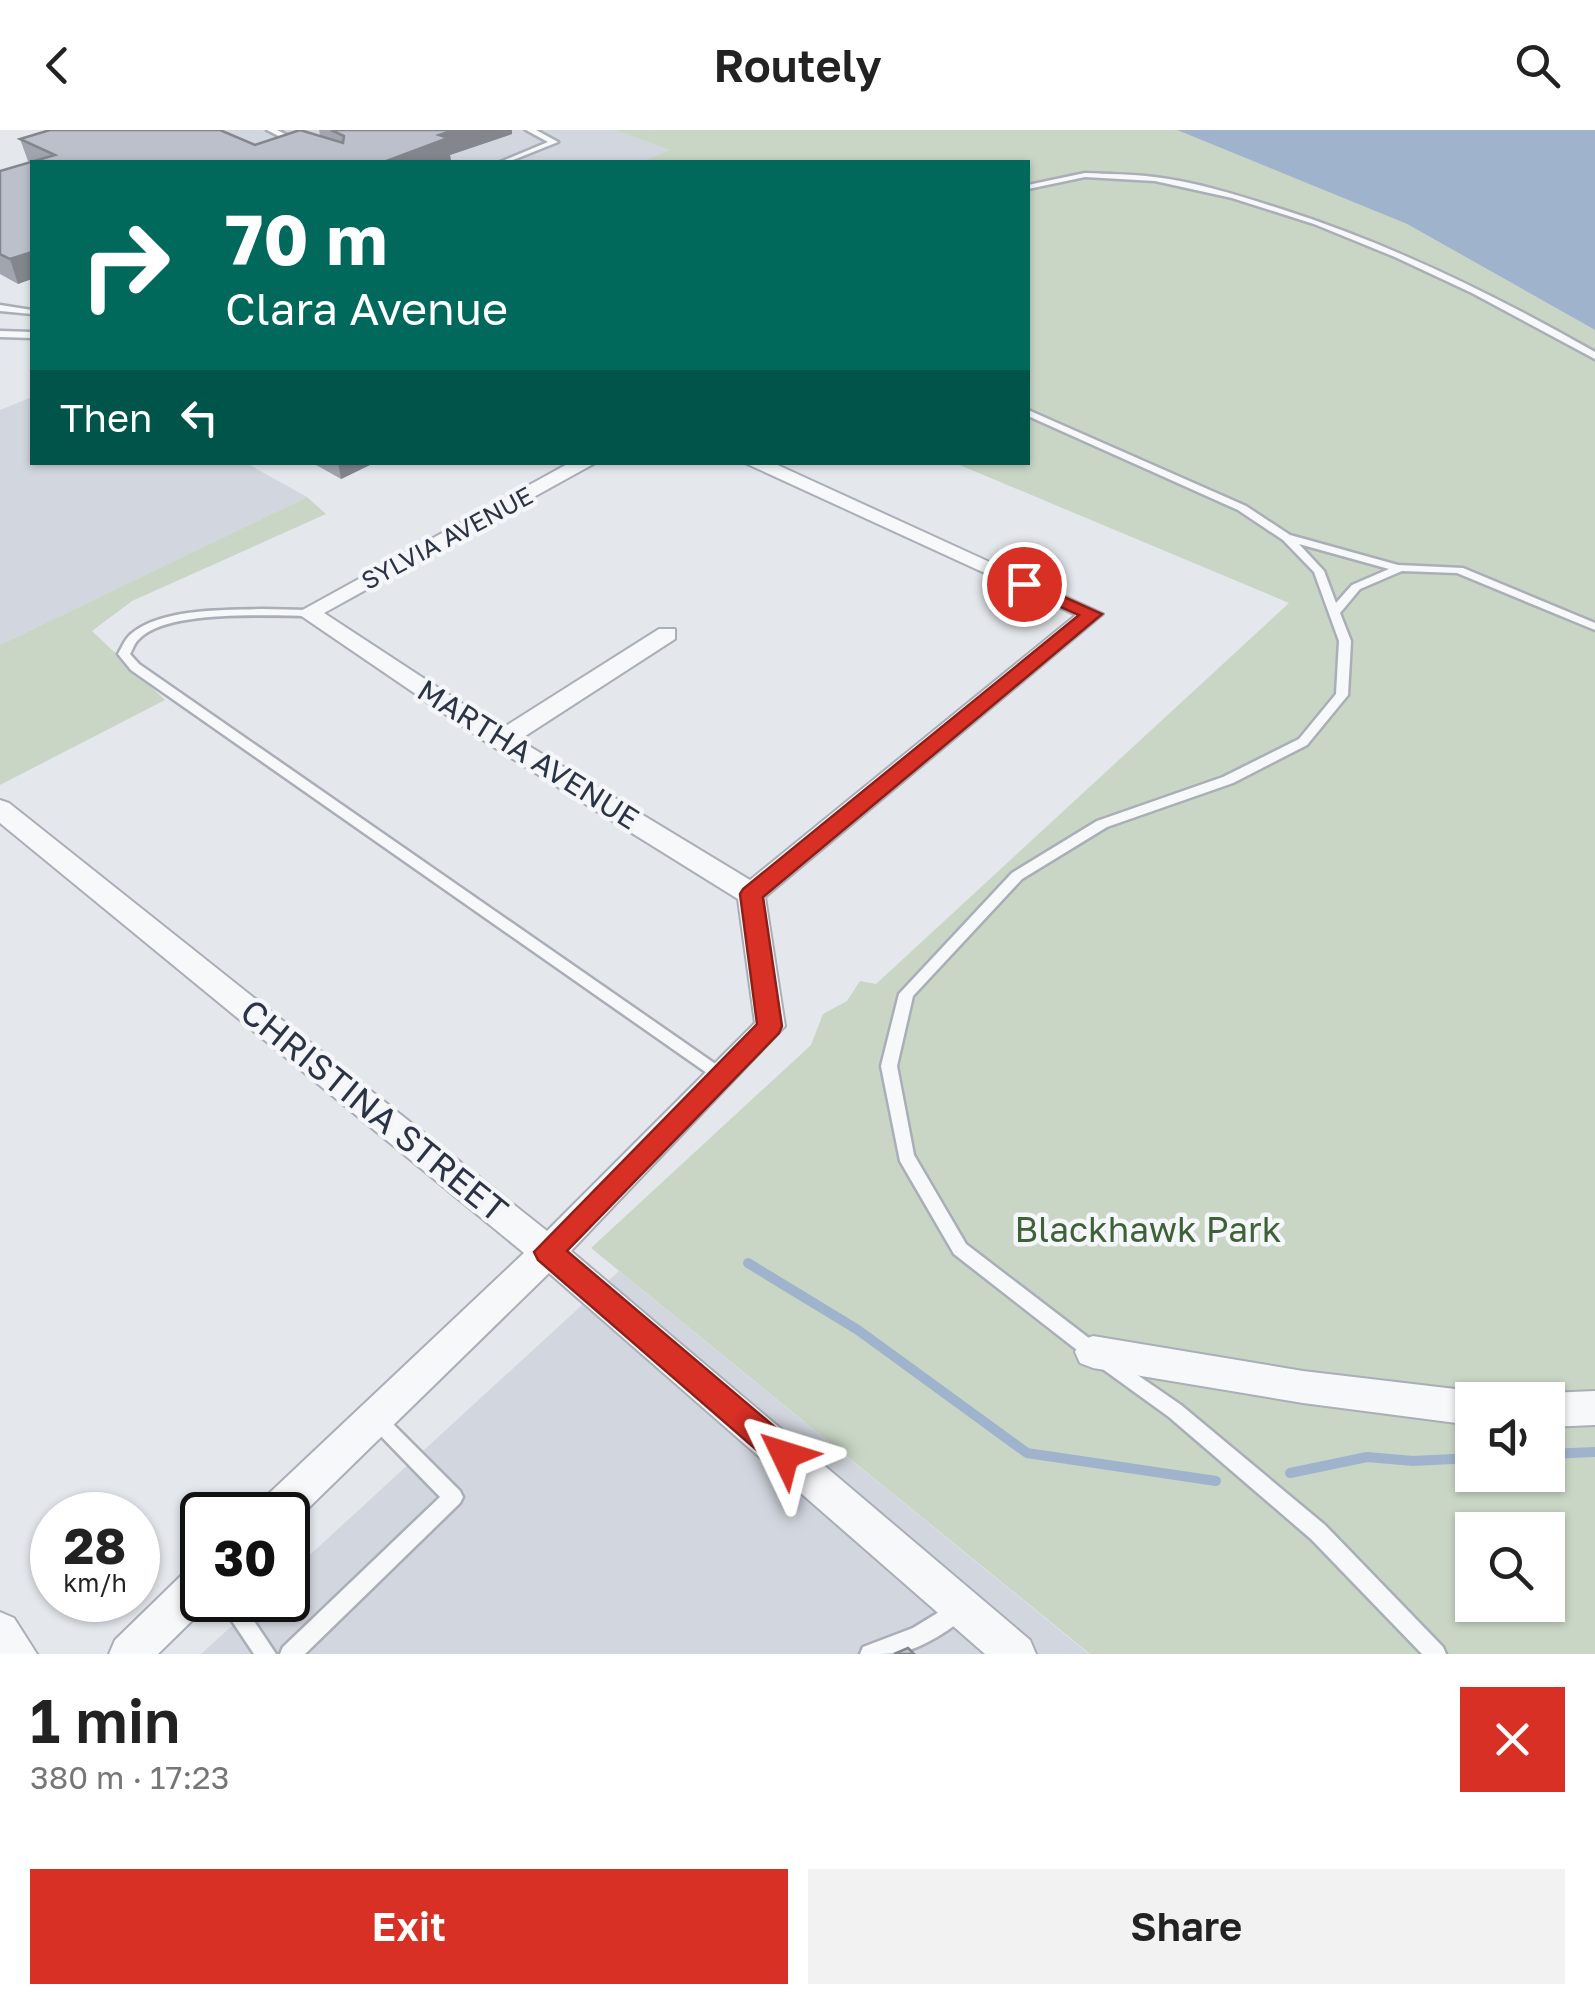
<!DOCTYPE html>
<meta charset="utf-8">
<style>
:root{--surface:#fff;--page:#f2f2f2;--text:#222;--muted:#767676;--accent:#d93025}
body{margin:0;font-family:"Golos Text",sans-serif;background:var(--page);color:var(--text);height:100vh;display:flex;flex-direction:column;font-size:38px;white-space:nowrap}
*{box-sizing:border-box;margin:0}
p{font-size:32px;color:var(--muted)}
.icon{flex:none;width:55px;height:55px;fill:none;stroke:currentColor;stroke-width:2;stroke-linecap:round;stroke-linejoin:round}
.map{position:relative;height:1524px;overflow:hidden}
.drawer{display:flex;flex-direction:column;background:var(--surface);flex:1}
.drawer>*{flex:none}
.hud{position:absolute;left:30px;top:30px;width:1000px;height:305px;border-radius:0px;box-shadow:0 2px 8px #0004;background:#00695c;color:#fff;overflow:hidden}
.controls{position:absolute;left:1455px;top:1252px;display:grid;gap:20px}
.controls a{display:grid;place-items:center;width:110px;height:110px;border-radius:0px;background:var(--surface);box-shadow:0 2px 8px #0004;font-size:50px}
.speed{position:absolute;left:30px;top:1362px;display:flex;gap:20px;font-size:50px;font-weight:700;text-align:center}
.speed>*{display:grid;place-content:center;width:130px;height:130px;border-radius:50%;background:var(--surface);box-shadow:0 2px 8px #0004;line-height:1}
.speed small{font-size:25px;font-weight:400}
.speed .limit{border:5px solid #111;border-radius:15px;background:#fff;color:#111}
.pin{position:absolute;display:grid;place-items:center;width:85px;height:85px;color:#fff;margin:-42px;border:5px solid #fff;border-radius:50%;box-shadow:0 2px 10px #0007}
.me{position:absolute;width:110px;margin:-55px;rotate:311deg;stroke-linejoin:round;filter:drop-shadow(0 0 8px #0008)}
.turn{display:flex;align-items:center;gap:35px;height:210px;padding:0 30px;font-size:45px}
.turn .icon{width:130px;height:130px;stroke-width:2.5}
.turn b{display:block;font-size:70px;line-height:85px}
.then{display:flex;align-items:center;height:95px;padding:0 30px;background:#0003;gap:20px;font-size:38px}
.round{display:grid;place-items:center;flex:none;width:105px;height:105px;border-radius:0px;background:var(--page)}
.headline{display:flex;align-items:center;justify-content:space-between;height:170px;padding:0 30px}
h1{font-size:60px;font-weight:600;line-height:75px}
.action{display:flex;gap:20px;margin-top:auto;padding:20px 30px}
.action a{flex:1;height:115px;border-radius:0px;background:var(--accent);color:#fff;font-size:40px;font-weight:600;line-height:115px;text-align:center}
.action a+a{background:var(--page);color:var(--text)}
header{display:flex;justify-content:space-between;align-items:center;height:130px;padding:0 30px;background:var(--surface);font-size:45px;font-weight:600}
.map>svg:first-child{display:block}
.built{fill:#d2d6de}
.green{fill:#c9d6c5;fill-rule:evenodd}
.water{fill:#9fb4cc}
.lines{fill:none;stroke-linecap:round;stroke-linejoin:round}
.stream{stroke:#9fb4cc;stroke-width:10}
.lane-casing{stroke:#a9aeb7;stroke-width:5}
.street-casing{stroke:#a9aeb7;stroke-width:4}
.lane{fill:#f7f8fa;fill-rule:evenodd}
.street{fill:#f7f8fa;fill-rule:evenodd}
.wall{fill:#a1a5ae}
.shaded-wall{fill:#83868d}
.building{fill:#bbc0ca;stroke:#83868d;stroke-width:2.5}
.route{fill:#d93025;stroke:#8d1f18;stroke-width:2.5}
.labels{text-anchor:middle;stroke-width:9;stroke-linejoin:round;paint-order:stroke}
.far-street-label{font-size:25px;fill:#2b3445;stroke:#f4f6f9}
.street-label{font-size:30px;fill:#2b3445;stroke:#f4f6f9}
.near-street-label{font-size:35px;fill:#2b3445;stroke:#f4f6f9}
.near-park-label{font-size:35px;fill:#3f6138;stroke:#f4f6f9}
</style>
<header><svg class="icon" aria-label="back" viewBox="0 0 24 24"><path d="M15 5l-7 7 7 7"/></svg>Routely<svg class="icon" aria-label="search" viewBox="0 0 24 24"><circle cx="10" cy="10" r="6"/><path d="M15 15l6 6"/></svg></header>
<div class="map">
<svg width="1595" height="1524" viewBox="0 0 1595 1524">
<rect width="100%" height="100%" fill="#e4e7ec"/>
<g class="built">
<polygon points="178,0 615,0 671,20 641,32 259,32"/>
<polygon points="32,267 32,332 246,333 307,367 0,515 0,280"/>
<polygon points="619,1141 1089,1524 201,1524 260,1470 288,1470 288,1445"/>
</g>
<g class="green">
<path d="M615,0H1178L1407,94L1595,200V1524H1090L591,1118L811,915L823,884L847,871L860,851L876,854L1289,473L955,333L1028,332V32H641L670,20ZM1472,1270H1548V1345H1472ZM1472,1400H1548V1475H1472Z"/>
<polygon points="307,367 326,384 132,471 92,501 165,570 0,655 0,515"/>
</g>
<polygon class="water" points="1177,0 1595,0 1595,200 1407,94"/>
<g class="lines">
<g class="stream">
<polyline points="748,1133 858,1200 1027,1323 1216,1351"/>
<polyline points="1548,1324 1595,1322"/>
<polyline points="1290,1343 1367,1327 1413,1331 1472,1328"/>
</g>
<g class="lane-casing">
<g id="lane">
<polygon points="267,0 277,0 301,12 294,14"/>
<polygon points="526,0 536,0 558,12 508,32 500,32 548,12"/>
<path d="M1085,43C1108,44 1132,44 1154,47C1197,52 1240,66 1281,79C1391,114 1495,165 1595,222V229L1472,163L1395,127L1314,94L1232,68L1155,51L1085,47L1028,59V55Z"/>
<polygon points="0,175 32,180 32,184 0,181"/>
<polygon points="0,201 32,202 32,208 0,207"/>
<path d="M1028,280L1246,376L1290,405L1398,435L1463,438L1595,493V500L1457,443L1402,441L1360,459L1340,483L1351,511L1348,565L1307,615L1233,653L1107,697L1022,749L913,866L897,936L914,1025L966,1114L1098,1215L1101,1221L1098,1227L1092,1229L1086,1227L954,1124L900,1031L881,936L899,864L1012,743L1097,691L1223,647L1299,609L1336,564L1339,511L1314,442L1283,410L1238,380L1028,286ZM1299,414L1389,439L1352,455L1336,473L1324,441Z"/>
<path d="M263,479L308,480L314,483L308,486C268,486 166,479 138,510C134,514 133,519 130,524L139,534L727,942L730,946L727,950L722,952L717,950L131,540L118,524C122,517 125,509 131,504C161,478 225,480 263,479Z"/>
<polygon points="1110,1226 1181,1275 1325,1395 1443,1517 1446,1524 1422,1524 1311,1409 1169,1287 1104,1240 1101,1234 1104,1228"/>
<polygon points="375,1280 381,1282 460,1361 463,1367 460,1373 305,1524 280,1524 283,1517 440,1367 369,1294 366,1288 369,1282"/>
<polygon points="218,1470 240,1470 276,1524 254,1524"/>
<path d="M957,1471L964,1474L967,1481C959,1498 918,1519 900,1523C888,1524 873,1524 860,1524L863,1517L913,1498Z"/>
</g>
</g>
<g class="street-casing">
<g id="street">
<polygon points="571,332 597,332 324,483 501,599 659,499 675,499 675,509 519,610 750,750 1076,485 743,332 771,332 1103,484 765,767 785,896 571,1121 1030,1510 1036,1524 985,1524 549,1143 288,1398 288,1385 255,1385 260,1372 524,1123 0,693 0,670 9,673 547,1101 755,893 738,769 492,616 297,483"/>
<polygon points="1093,1206 1303,1241 1472,1261 1487,1270 1472,1270 1472,1295 1303,1273 1093,1238 1080,1233 1075,1222 1080,1211"/>
<polygon points="1595,1261 1595,1295 1548,1297 1548,1270 1534,1270 1548,1263"/>
<polygon points="202,1433 202,1470 213,1470 158,1524 109,1524 115,1510 188,1439"/>
<polygon points="0,1482 14,1488 37,1524 0,1524"/>
</g>
</g>
<use href="#lane" class="lane"/>
<use href="#street" class="street"/>
</g>
<g class="wall">
<polygon points="319,0 512,0 512,4 450,25 451,31 448,32 32,32 18,154 0,144 0,41 29,32 28,31 20,9 255,15 320,5"/>
<polygon points="311,332 376,332 341,349"/>
</g>
<g class="shaded-wall">
<polygon points="454,0 512,0 512,4 450,25 451,31 448,32 384,32 439,5"/>
<polygon points="32,122 32,149 18,154 10,129"/>
<polygon points="338,332 376,332 341,349"/>
</g>
<g class="building">
<polygon points="50,0 220,0 255,15 300,0 343,13 344,6 331,0 454,0 439,5 448,8 384,32 386,32 32,32 32,122 10,129 0,124 0,41 55,25 20,9"/>
<polygon points="908,1518 914,1524 894,1524"/>
</g>
<polygon class="route" points="1024,449 1102,484 763,767 782,896 779,903 567,1121 796,1315 800,1325 796,1335 785,1340 774,1335 538,1130 534,1122 757,894 740,764 743,759 1079,485 1018,458 1018,450"/>
<g class="labels">
<g class="far-street-label">
<text transform="translate(447 408) rotate(-28)" y="9">SYLVIA AVENUE</text>
</g>
<g class="street-label">
<text transform="translate(528 625) rotate(32)" y="10">MARTHA AVENUE</text>
</g>
<g class="near-street-label">
<text transform="translate(374 981) rotate(39)" y="12">CHRISTINA STREET</text>
</g>
<g class="near-park-label">
<text x="1148" y="1112">Blackhawk Park</text>
</g>
</g>
</svg>
<div class="controls">
<a><svg class="icon" aria-label="sound" viewBox="0 0 24 24"><path d="M4 9h4l5-4v14l-5-4H4zM17 9q2 3 0 6"/></svg></a>
<a><svg class="icon" aria-label="search" viewBox="0 0 24 24"><circle cx="10" cy="10" r="6"/><path d="M15 15l6 6"/></svg></a>
</div>
<div class="speed"><div>28<small>km/h</small></div><div class="limit">30</div></div>
<div class="pin" style="left:1024px;top:454px;background:#d93025"><svg class="icon" aria-label="arrive" viewBox="0 0 24 24"><path d="M6 21V4h12l-3 4 3 4H6"/></svg></div>
<svg class="me" style="left:785px;top:1325px" viewBox="-20 -20 40 40"><path d="M0-17L14 15 0 8-14 15z" fill="#d93025" stroke="#fff" stroke-width="4"/></svg>
<div class="hud">
<div class="turn"><svg class="icon" aria-label="right" viewBox="0 0 24 24"><path d="M7 20v-9h11M14 6l5 5-5 5"/></svg><div><b>70 m</b>Clara Avenue</div></div>
<div class="then">Then<svg class="icon" aria-label="left" viewBox="0 0 24 24"><path d="M17 20v-9H6M10 6l-5 5 5 5"/></svg></div>
</div>
</div>
<section class="drawer">
<div class="headline"><div><h1>1 min</h1><p>380 m · 17:23</p></div><a class="round" style="background:#d93025;color:#fff"><svg class="icon" aria-label="close" viewBox="0 0 24 24"><path d="M6 6l12 12M18 6L6 18"/></svg></a></div>
<div class="action"><a>Exit</a><a>Share</a></div>
</section>
